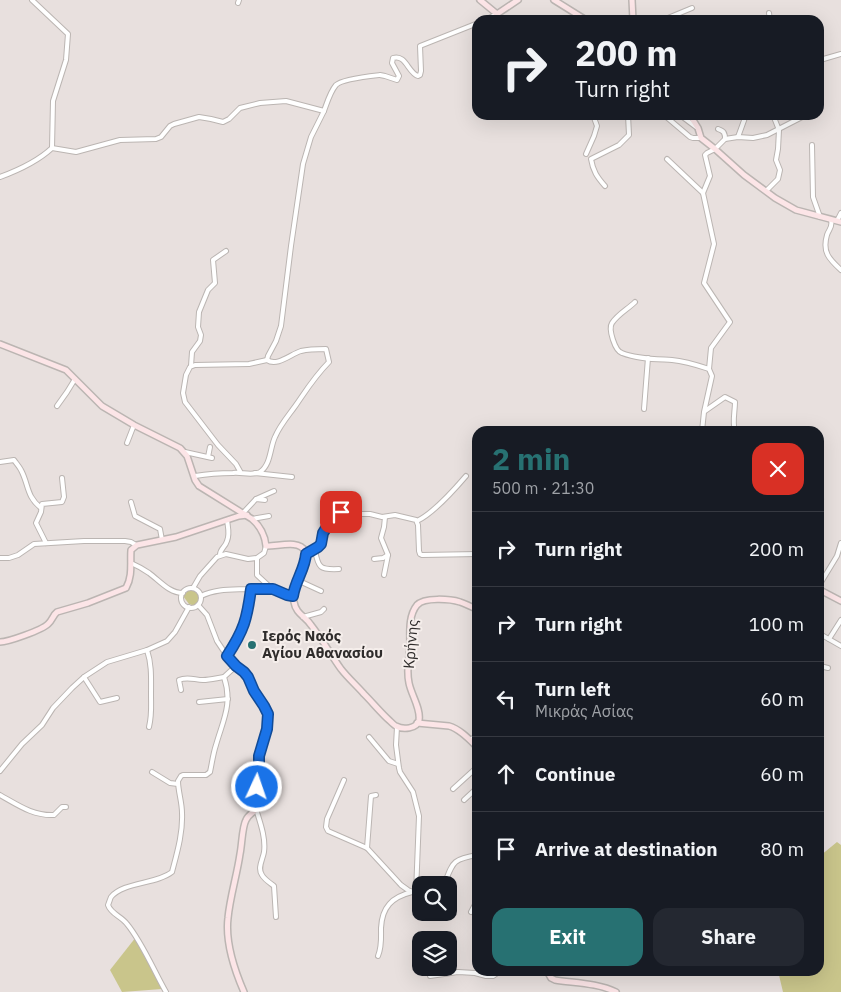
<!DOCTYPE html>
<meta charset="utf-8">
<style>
:root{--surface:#171b24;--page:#242831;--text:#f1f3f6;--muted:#9ea1a6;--line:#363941;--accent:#277172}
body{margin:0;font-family:"IBM Plex Sans",sans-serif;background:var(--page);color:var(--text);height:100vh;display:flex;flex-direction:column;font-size:19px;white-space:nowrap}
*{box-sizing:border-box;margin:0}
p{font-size:16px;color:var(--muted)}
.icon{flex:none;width:28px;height:28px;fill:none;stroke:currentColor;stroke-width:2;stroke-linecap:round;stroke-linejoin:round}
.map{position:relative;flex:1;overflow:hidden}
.details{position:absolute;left:472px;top:426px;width:352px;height:550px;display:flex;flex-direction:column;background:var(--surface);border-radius:15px;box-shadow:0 5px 20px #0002}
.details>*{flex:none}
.guide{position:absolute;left:472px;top:15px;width:352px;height:105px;border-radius:15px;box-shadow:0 5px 20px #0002;background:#171b24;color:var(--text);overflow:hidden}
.controls{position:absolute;left:412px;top:876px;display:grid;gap:10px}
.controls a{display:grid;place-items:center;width:45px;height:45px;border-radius:10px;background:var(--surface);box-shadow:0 5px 20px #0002;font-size:25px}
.pin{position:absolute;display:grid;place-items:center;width:42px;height:42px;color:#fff;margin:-21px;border-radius:10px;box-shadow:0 2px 8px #0006}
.me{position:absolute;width:55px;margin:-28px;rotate:3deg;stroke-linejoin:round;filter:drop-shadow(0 0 4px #0008)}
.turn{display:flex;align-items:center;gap:18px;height:105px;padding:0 20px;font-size:22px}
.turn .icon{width:65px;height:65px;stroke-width:2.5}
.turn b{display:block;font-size:35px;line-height:42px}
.round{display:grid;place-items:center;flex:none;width:52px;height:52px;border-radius:15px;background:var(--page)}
.summary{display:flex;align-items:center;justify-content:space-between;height:85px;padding:0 20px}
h1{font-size:30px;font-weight:700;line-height:38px;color:var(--accent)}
.primary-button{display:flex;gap:10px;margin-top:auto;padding:10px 20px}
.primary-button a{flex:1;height:58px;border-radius:15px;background:var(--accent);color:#fff;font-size:20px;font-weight:700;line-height:58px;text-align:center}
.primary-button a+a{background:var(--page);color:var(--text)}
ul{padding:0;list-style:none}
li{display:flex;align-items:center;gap:15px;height:75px;padding:0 20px;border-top:1px solid var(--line)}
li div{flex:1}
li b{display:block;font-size:19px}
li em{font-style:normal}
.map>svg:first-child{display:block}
.green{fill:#c9c58b}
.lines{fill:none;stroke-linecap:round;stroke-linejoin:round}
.street-casing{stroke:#bbb5b2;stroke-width:6}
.secondary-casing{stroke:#bbb5b2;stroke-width:8}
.street{stroke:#fff;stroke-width:4}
.secondary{stroke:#fce5e7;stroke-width:5}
.route-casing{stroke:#114b97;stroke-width:12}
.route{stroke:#1a73e8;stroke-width:9}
.poi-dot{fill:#277172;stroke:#f5eeeb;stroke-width:2}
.labels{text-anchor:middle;stroke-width:4;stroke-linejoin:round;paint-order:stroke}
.poi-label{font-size:15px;font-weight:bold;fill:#2f2c2b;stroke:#f5eeeb;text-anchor:start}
.street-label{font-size:15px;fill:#2f2c2b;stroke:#f5eeeb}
</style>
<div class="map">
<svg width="841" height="992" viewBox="0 0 841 992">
<rect width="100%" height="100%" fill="#e8e0de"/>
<g class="green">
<path d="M190,589C199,592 205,598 195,606L189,604L183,596Z"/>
<polygon points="837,842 841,845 841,992 783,992 778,971 820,971 820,856"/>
<polygon points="136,937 162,989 122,992 110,970"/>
</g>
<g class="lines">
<g class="street-casing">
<g id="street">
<polyline points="32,0 68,34 66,60 53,101 52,148"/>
<polyline points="238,3 239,0"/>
<polyline points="769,13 770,20"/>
<polyline points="633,18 651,20"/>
<polyline points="485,20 497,14"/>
<polyline points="663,20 692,8"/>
<polyline points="820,60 841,54"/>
<polyline points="664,115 690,137 693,138 701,138"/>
<polyline points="680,115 696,127"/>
<path d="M718,129C724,131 725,133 725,139"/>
<polyline points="738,137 746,115"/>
<polyline points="812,145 813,197 820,217"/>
<polyline points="586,154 594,136 597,126 593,115"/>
<polyline points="667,159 703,193"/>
<path d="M0,177C19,170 37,162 52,148L76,152L120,140L156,139L161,137L170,126L174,124L199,117L211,119L223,122L229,119L240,108L260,103L286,101L324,111C327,103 330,92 336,85C342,79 371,76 380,75L385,76L397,80L399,76L392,63L393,58C406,54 408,73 418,76L420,75L421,71L420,46L478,23"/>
<path d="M605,186C597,177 593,171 591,159L619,145L629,135L628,115"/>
<polyline points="766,191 778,179 780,170 776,160 778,149 779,130 773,115"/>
<path d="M831,220C833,227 829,229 827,235C822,252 829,259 841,270"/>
<polyline points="837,221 841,213"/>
<path d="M635,302C628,309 618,314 612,323C608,329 615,351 622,353C637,359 656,359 672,360C685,361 697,365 709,369L712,376L704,412L702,431"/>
<polyline points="267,360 268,356 276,341 281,326 291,246 303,164 311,137 324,111"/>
<polyline points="191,366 192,352 200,341 201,335 198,327 199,312 208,290 215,283 213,260 226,251"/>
<polyline points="709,369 711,348 730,322 704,283 714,244 703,193 710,176 705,155 707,153 715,149 725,139 738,137 753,138 767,135 806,115"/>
<polyline points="57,406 67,392 75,379"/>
<polyline points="644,409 648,358"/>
<path d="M705,411L725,397L735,402C735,412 732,422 735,431"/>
<polyline points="127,443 134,425"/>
<polyline points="185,452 212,458"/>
<polyline points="208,457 210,447"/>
<path d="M0,462L14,460C16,463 19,466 21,470C29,485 26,496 41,508"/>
<polyline points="255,473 292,477"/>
<path d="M195,476C207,474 220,473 233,473C241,472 253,476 260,472C271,465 270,447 275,437C280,425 289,415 296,405C307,389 315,376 329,362L326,349C318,349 309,349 301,351C291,354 277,367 267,360L249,364L195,365L190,367L186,375L183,393L185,402L218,445L236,464L241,473"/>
<polyline points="256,499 274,491"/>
<polyline points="820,500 821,499"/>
<polyline points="131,502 135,516 160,529 162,540"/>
<polyline points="243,513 256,499 265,500"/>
<polyline points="252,519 269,516"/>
<path d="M417,521C434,513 454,490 466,476"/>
<polyline points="46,543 36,523 41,512 42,504 62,502 64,497 62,478"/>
<path d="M315,550C318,568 320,570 339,569"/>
<polyline points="306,554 319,547 321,544 323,533 327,525 329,518 337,512 353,514 370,514 382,517 395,515 416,520 418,525 419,551 420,554 422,555 478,554"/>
<path d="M220,555C220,548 225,548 227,541C230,534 228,528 227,520"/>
<polyline points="0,558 9,558 18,555 34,544 84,541 125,541 131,542 136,545"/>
<polyline points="257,558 257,575 271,588"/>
<polyline points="374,559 383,558 388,555"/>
<path d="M131,563C138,566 143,569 149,573C160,581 169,593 183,593"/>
<polyline points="384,575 388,555 381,538 384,527 385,517"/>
<polyline points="297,580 321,591"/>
<polyline points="820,584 837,556 841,543"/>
<polyline points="193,588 200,576 217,557 226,554 248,559 257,558 264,553 266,546"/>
<circle cx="191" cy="598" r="10"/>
<path d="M201,596C217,588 234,590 251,589"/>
<polyline points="198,605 207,615 217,641 227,656"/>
<polyline points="303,617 321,612 324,609"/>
<polyline points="820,634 841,646"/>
<polyline points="829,639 841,620"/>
<path d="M147,650C152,665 151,679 151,695C151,707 152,715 149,727"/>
<polyline points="820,666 828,668"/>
<polyline points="84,677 100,702 117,698"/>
<path d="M181,690L179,680C187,676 195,680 203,680C210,680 217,678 224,677"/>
<polyline points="199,702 228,699"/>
<polyline points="369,737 389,761 398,764"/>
<polyline points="470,740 478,735"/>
<polyline points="0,771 22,744 42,725 53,708 72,688 84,677 107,662 147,650 167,641 175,632 189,607"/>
<polyline points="152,772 170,783 178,784"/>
<polyline points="344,780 327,819 326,827 328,831 367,848 401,885 408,890 416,893 419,816 413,792 400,772 399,768 396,745 397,727"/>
<polyline points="453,789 475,769 478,769"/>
<path d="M0,795C18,805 33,816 54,815L62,807H66"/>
<polyline points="464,800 478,787"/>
<path d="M256,809C260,822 266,838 264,852C263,859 257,868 262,875C264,879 270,883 274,886L276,917"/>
<polyline points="367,848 371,796 376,795"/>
<path d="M444,885C453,862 452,859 478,855"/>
<polyline points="471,912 478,899"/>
<path d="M378,956C382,946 381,938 381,928C382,907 392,897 412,892"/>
<polyline points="430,976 458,972 475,973 486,976 493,976 500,971"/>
<path d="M166,992C154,971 142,942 127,924C121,916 111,914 108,905C109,903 110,899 111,897C123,882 157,884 172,872C177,853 183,833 182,813C182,802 178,791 178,781L181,776L183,775H206L210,772C212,763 213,754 216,745C223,720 233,704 224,677L236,666"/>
</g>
</g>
<g class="secondary-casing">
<g id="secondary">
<polyline points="480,0 497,14 518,0"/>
<polyline points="554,0 586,20"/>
<polyline points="632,0 633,20"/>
<polyline points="690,115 698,128 701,138 715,149 744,175 775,198 796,210 841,222"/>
<path d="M0,344L66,370L102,406L134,425L180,448L187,456L195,480L199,486L252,519C260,526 265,535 266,546C276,547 299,539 305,551C309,560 297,578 294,587C293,592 293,597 294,602C296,614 305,616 311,625C322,639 331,655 341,669C348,678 357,686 364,694C373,703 381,713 390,721C391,722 395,726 396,726C403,730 417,729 419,720C421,709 411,694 409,683C406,670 409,659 410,646C410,633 408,616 417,605C424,597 450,599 460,602C466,604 472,607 478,610"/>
<polyline points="820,590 841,601"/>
<path d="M0,642C8,642 42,630 48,624C52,621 53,615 57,612L88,603L126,588C133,576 130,562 131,550L137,545L176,537L239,516L247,515"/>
<path d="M417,723L449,726C460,729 470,740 478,748"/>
<path d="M547,971L551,978L555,980C574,983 598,983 616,992"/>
<path d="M244,992C234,969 225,943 228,918C230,897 237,875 240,854C242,845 242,827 246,820C248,815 253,813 256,809L259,777V756L267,729L268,715L264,706L254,691L248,677L244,672L236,666L227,656C234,644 242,634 246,620C249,610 249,600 251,589H273L286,595L293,596"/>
</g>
</g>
<use href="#street" class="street"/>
<use href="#secondary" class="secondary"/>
</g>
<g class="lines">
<g class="route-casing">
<path id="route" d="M257,787L259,773V756L267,729L268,714L264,706L254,691L248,677L244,672L236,666L227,656C244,630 247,619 251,589H273L287,595L293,596C295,581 305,569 306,554L318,547L321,544L323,533L328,525L330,517L336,512H341"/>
</g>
<use href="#route" class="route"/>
</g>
<circle class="poi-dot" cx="252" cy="645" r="5"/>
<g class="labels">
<g class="poi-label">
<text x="262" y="641">Ιερός Ναός<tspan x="262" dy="17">Αγίου Αθανασίου</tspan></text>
</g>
<g class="street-label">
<text transform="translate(411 644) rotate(-85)" y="5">Κρήνης</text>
</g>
</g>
</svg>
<div class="controls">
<a><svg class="icon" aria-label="search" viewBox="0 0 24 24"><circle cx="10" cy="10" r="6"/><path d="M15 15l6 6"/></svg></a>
<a><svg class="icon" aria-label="layers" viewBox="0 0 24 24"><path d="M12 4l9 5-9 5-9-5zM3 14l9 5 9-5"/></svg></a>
</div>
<div class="pin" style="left:341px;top:512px;background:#d93025"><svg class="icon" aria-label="arrive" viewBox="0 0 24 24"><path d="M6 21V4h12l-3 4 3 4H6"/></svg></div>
<svg class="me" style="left:257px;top:787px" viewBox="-20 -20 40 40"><circle r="17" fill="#1a73e8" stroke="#fff" stroke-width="3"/><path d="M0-11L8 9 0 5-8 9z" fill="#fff"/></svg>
<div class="guide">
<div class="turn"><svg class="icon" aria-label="right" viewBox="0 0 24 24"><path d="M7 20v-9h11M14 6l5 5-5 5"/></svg><div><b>200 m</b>Turn right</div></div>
</div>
<section class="details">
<div class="summary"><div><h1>2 min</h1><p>500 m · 21:30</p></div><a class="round" style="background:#d93025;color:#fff"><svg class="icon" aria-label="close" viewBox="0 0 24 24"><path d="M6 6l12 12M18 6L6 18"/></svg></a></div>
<ul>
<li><svg class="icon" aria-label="right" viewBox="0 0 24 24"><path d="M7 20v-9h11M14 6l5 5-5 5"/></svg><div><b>Turn right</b></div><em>200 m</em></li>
<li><svg class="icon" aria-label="right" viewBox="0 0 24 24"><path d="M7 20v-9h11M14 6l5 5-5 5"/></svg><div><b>Turn right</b></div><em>100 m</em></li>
<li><svg class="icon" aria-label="left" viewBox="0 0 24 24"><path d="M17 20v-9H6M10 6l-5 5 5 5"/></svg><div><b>Turn left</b><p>Μικράς Ασίας</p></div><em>60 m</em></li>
<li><svg class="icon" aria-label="ahead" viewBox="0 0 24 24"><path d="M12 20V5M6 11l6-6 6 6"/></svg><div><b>Continue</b></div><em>60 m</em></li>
<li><svg class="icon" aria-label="arrive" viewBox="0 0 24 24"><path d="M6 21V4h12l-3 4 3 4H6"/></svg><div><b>Arrive at destination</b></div><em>80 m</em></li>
</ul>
<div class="primary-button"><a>Exit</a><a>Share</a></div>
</section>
</div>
